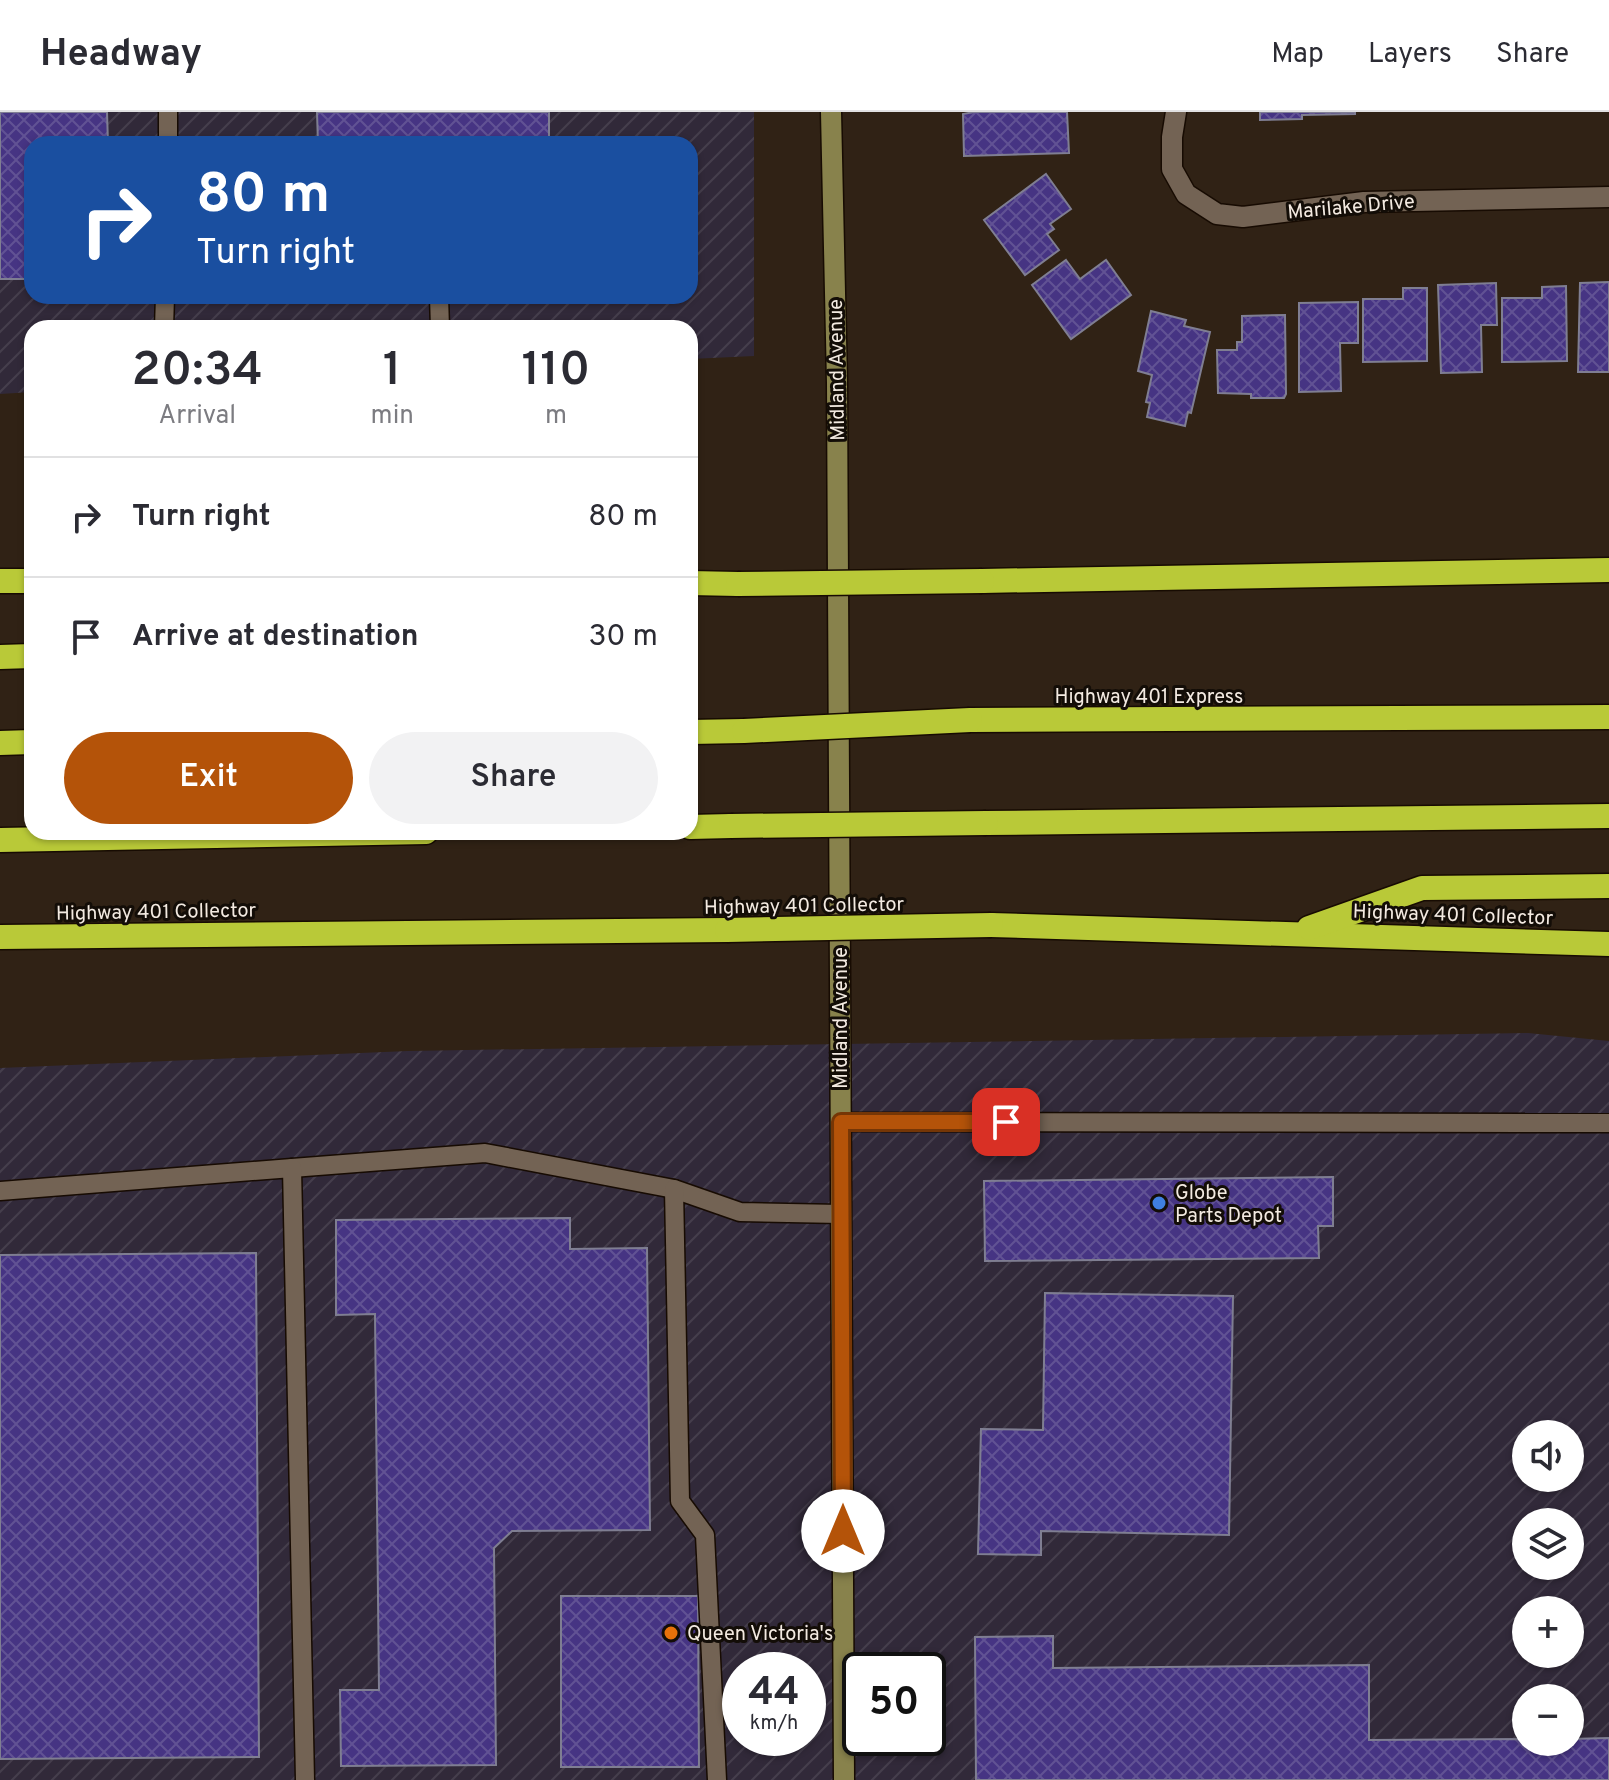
<!DOCTYPE html>
<meta charset="utf-8">
<style>
:root{--surface:#fff;--page:#f2f2f3;--text:#2b2b33;--muted:#7c7c81;--line:#e1e1e2;--accent:#b45309}
body{margin:0;font-family:Overpass,sans-serif;background:var(--page);color:var(--text);height:100vh;display:flex;flex-direction:column;font-size:30px;white-space:nowrap}
*{box-sizing:border-box;margin:0}
p{font-size:26px;color:var(--muted)}
.icon{flex:none;width:44px;height:44px;fill:none;stroke:currentColor;stroke-width:2;stroke-linecap:round;stroke-linejoin:round}
.map{position:relative;flex:1;overflow:hidden}
.sheet{position:absolute;left:24px;top:208px;width:674px;height:520px;display:flex;flex-direction:column;background:var(--surface);border-radius:24px;box-shadow:0 2px 6px #0004}
.sheet>*{flex:none}
.top-card{position:absolute;left:24px;top:24px;width:674px;height:168px;border-radius:24px;box-shadow:0 2px 6px #0004;background:#1a4fa0;color:#fff;overflow:hidden}
.fabs{position:absolute;left:1512px;top:1308px;display:grid;gap:16px}
.fabs a{display:grid;place-items:center;width:72px;height:72px;border-radius:50%;background:var(--surface);box-shadow:0 2px 6px #0004;font-size:40px}
.speed{position:absolute;left:722px;top:1540px;display:flex;gap:16px;font-size:40px;font-weight:700;text-align:center}
.speed>*{display:grid;place-content:center;width:104px;height:104px;border-radius:50%;background:var(--surface);box-shadow:0 2px 6px #0004;line-height:1}
.speed small{font-size:20px;font-weight:400}
.speed .limit{border:4px solid #111;border-radius:12px;background:#fff;color:#111}
.pin{position:absolute;display:grid;place-items:center;width:68px;height:68px;color:#fff;margin:-34px;border-radius:16px;box-shadow:0 4px 12px #0006}
.me{position:absolute;width:88px;margin:-44px;rotate:0deg;stroke-linejoin:round;filter:drop-shadow(0 0 6px #0008)}
.turn{display:flex;align-items:center;gap:28px;height:168px;padding:0 40px;font-size:36px}
.turn .icon{width:104px;height:104px;stroke-width:2.5}
.turn b{display:block;font-size:56px;line-height:68px}
.eta{display:flex;justify-content:space-evenly;align-items:center;height:136px;text-align:center}
.eta b{font-size:48px;font-weight:600;line-height:56px}
.primary-button{display:flex;gap:16px;margin-top:auto;padding:16px 40px}
.primary-button a{flex:1;height:92px;border-radius:48px;background:var(--accent);color:#fff;font-size:32px;font-weight:600;line-height:92px;text-align:center}
.primary-button a+a{background:var(--page);color:var(--text)}
ul{padding:0;list-style:none}
li{display:flex;align-items:center;gap:24px;height:120px;padding:0 40px;border-top:2px solid var(--line)}
li div{flex:1}
li b{display:block;font-size:30px}
li em{font-style:normal}
header{display:flex;align-items:center;gap:48px;box-sizing:border-box;height:112px;padding:0 40px;background:var(--surface);border-bottom:2px solid var(--line)}
header strong{font-size:38px}
nav{display:flex;gap:44px;margin-inline-start:auto;font-size:28px}
.map>svg:first-child{display:block}
.industrial{fill:url(#industrial-furrows);fill-rule:evenodd}
.building{fill:url(#building-cross-hatch);stroke:#7f7e92;stroke-width:2}
.lines{fill:none;stroke-linecap:round;stroke-linejoin:round}
.lane-casing{stroke:#170b02;stroke-width:21}
.street-casing{stroke:#170b02;stroke-width:23}
.secondary-casing{stroke:#170b02;stroke-width:23}
.highway-casing{stroke:#170b02;stroke-width:27}
.lane{stroke:#736354;stroke-width:18}
.street{stroke:#736354;stroke-width:20}
.secondary{stroke:#88824c;stroke-width:20}
.highway{stroke:#b9c938;stroke-width:24}
.highway-bridge-casing{stroke:#170b02;stroke-width:27;stroke-linecap:butt}
.highway-bridge{stroke:#b9c938;stroke-width:24}
.route-casing{stroke:#753606;stroke-width:20}
.route{stroke:#b45309;stroke-width:14}
.shop-dot{fill:#3f7fe0;stroke:#130d07;stroke-width:3}
.food-dot{fill:#e8710a;stroke:#130d07;stroke-width:3}
.labels{text-anchor:middle;stroke-width:6;stroke-linejoin:round;paint-order:stroke}
.street-label{font-size:20px;fill:#f3eae1;stroke:#130d07}
.poi-label{font-size:20px;fill:#f3eae1;stroke:#130d07;text-anchor:start}
</style>
<header>
<strong>Headway</strong>
<nav><a>Map</a><a>Layers</a><a>Share</a></nav>
</header>
<div class="map">
<svg width="1609" height="1668" viewBox="0 0 1609 1668">
<defs>
<pattern id="industrial-furrows" width="10" height="10" patternUnits="userSpaceOnUse" patternTransform="scale(2)"><rect width="10" height="10" fill="#312939"/><path d="M-1 1l2-2M0 10L10 0M9 11l2-2" fill="none" stroke="#453e4c"/></pattern>
<pattern id="building-cross-hatch" width="8" height="8" patternUnits="userSpaceOnUse" patternTransform="scale(2)"><rect width="8" height="8" fill="#463483"/><path d="M0 0l8 8M0 8l8-8" fill="none" stroke="#615294"/></pattern>
</defs>
<rect width="100%" height="100%" fill="#302215"/>
<g class="industrial">
<path d="M0,0H754V244L690,247V216H32V280L0,282ZM32,32H690V184H32Z"/>
<path d="M1528,921L1609,929V1668H0V956L408,939ZM1526,1322H1570V1366H1526ZM1526,1410H1570V1454H1526ZM1526,1498H1570V1542H1526ZM740,1558H808V1626H740ZM860,1558H928V1626H860ZM1526,1586H1570V1630H1526Z"/>
</g>
<g class="building">
<polygon points="0,0 107,0 108,32 32,32 32,167 0,167"/>
<polygon points="317,0 549,0 549,32 318,32"/>
<polygon points="974,0 1067,0 1069,41 964,44 963,2"/>
<polygon points="1260,0 1355,0 1355,2 1302,3 1302,7 1260,8"/>
<polygon points="1046,62 1071,97 1050,112 1054,117 1047,122 1059,138 1025,163 984,108"/>
<polygon points="1066,148 1080,167 1106,148 1131,183 1071,227 1032,173"/>
<polygon points="1609,170 1609,260 1578,260 1580,171"/>
<polygon points="1496,171 1497,213 1481,213 1482,260 1441,261 1438,173"/>
<polygon points="1566,174 1567,249 1502,250 1502,186 1542,186 1542,175"/>
<polygon points="1403,176 1427,176 1427,249 1363,250 1363,187 1403,187"/>
<polygon points="1358,190 1358,231 1340,231 1341,279 1299,280 1299,191"/>
<polygon points="1151,199 1186,208 1184,214 1210,220 1191,301 1188,300 1185,314 1147,305 1150,291 1146,290 1152,263 1138,259"/>
<polygon points="1285,203 1286,282 1284,286 1251,286 1251,282 1218,281 1217,238 1237,238 1237,230 1242,230 1242,204"/>
<polygon points="1333,1065 1333,1114 1318,1114 1319,1146 985,1149 984,1069"/>
<polygon points="570,1106 570,1137 647,1136 650,1418 512,1419 494,1436 496,1653 341,1654 340,1578 379,1578 375,1202 336,1203 336,1108"/>
<polygon points="256,1141 259,1645 0,1647 0,1143"/>
<polygon points="1045,1181 1233,1184 1229,1423 1041,1419 1041,1443 978,1442 981,1317 1043,1318"/>
<polygon points="561,1484 698,1484 699,1655 561,1655"/>
<polygon points="1053,1524 1053,1556 1369,1553 1369,1628 1526,1627 1526,1630 1570,1630 1570,1627 1609,1626 1609,1668 976,1668 975,1525"/>
</g>
<g class="lines">
<g class="lane-casing">
<g id="lane">
<polyline points="168,32 168,0"/>
<polyline points="439,184 440,216"/>
<polyline points="164,216 165,184"/>
<polyline points="841,1010 1609,1011"/>
<polyline points="292,1056 485,1041 674,1077 740,1100 841,1102"/>
<polyline points="674,1077 680,1389 705,1423 717,1668"/>
<polyline points="0,1079 292,1056 305,1668"/>
</g>
</g>
<g class="street-casing">
<polyline id="street" points="1176,0 1172,25 1172,57 1186,82 1217,102 1243,105 1364,90 1609,85"/>
</g>
<g class="secondary-casing">
<polyline id="secondary" points="831,0 837,271 844,1668"/>
</g>
<g class="highway-casing">
<g id="highway">
<polyline points="0,469 32,469"/>
<polyline points="982,469 1609,458"/>
<polyline points="690,471 738,472"/>
<polyline points="0,545 32,544"/>
<polyline points="970,608 1609,605"/>
<polyline points="690,620 744,619"/>
<polyline points="0,631 32,630"/>
<polyline points="986,711 1609,704"/>
<polyline points="690,715 731,714"/>
<polyline points="0,728 426,720"/>
<polyline points="991,813 1609,832"/>
<polyline points="1309,816 1422,776 1609,774"/>
<polyline points="0,825 727,818"/>
</g>
</g>
<use href="#lane" class="lane"/>
<use href="#street" class="street"/>
<use href="#secondary" class="secondary"/>
<use href="#highway" class="highway"/>
<g class="highway-bridge-casing">
<g id="highway-bridge">
<polyline points="738,472 982,469"/>
<polyline points="744,619 970,608"/>
<polyline points="731,714 986,711"/>
<polyline points="727,818 991,813"/>
</g>
</g>
<use href="#highway-bridge" class="highway-bridge"/>
</g>
<g class="lines">
<g class="route-casing">
<polyline id="route" points="843,1419 841,1010 1006,1010"/>
</g>
<use href="#route" class="route"/>
</g>
<circle class="shop-dot" cx="1159" cy="1091" r="8"/>
<circle class="food-dot" cx="671" cy="1521" r="8"/>
<g class="labels">
<g class="street-label">
<text transform="translate(1351 94) rotate(-5)" y="7">Marilake Drive</text>
<text transform="translate(836 258) rotate(-91)" y="7">Midland Avenue</text>
<text x="1149" y="591">Highway 401 Express</text>
<text transform="translate(804 793) rotate(-1)" y="7">Highway 401 Collector</text>
<text transform="translate(156 799) rotate(-1)" y="7">Highway 401 Collector</text>
<text transform="translate(1453 802) rotate(2)" y="7">Highway 401 Collector</text>
<text transform="translate(840 906) rotate(-90)" y="7">Midland Avenue</text>
</g>
<g class="poi-label">
<text x="1175" y="1087">Globe<tspan x="1175" dy="23">Parts Depot</tspan></text>
<text x="687" y="1528">Queen Victoria's</text>
</g>
</g>
</svg>
<div class="fabs">
<a><svg class="icon" aria-label="sound" viewBox="0 0 24 24"><path d="M4 9h4l5-4v14l-5-4H4zM17 9q2 3 0 6"/></svg></a>
<a><svg class="icon" aria-label="layers" viewBox="0 0 24 24"><path d="M12 4l9 5-9 5-9-5zM3 14l9 5 9-5"/></svg></a>
<a>+</a>
<a>−</a>
</div>
<div class="speed"><div>44<small>km/h</small></div><div class="limit">50</div></div>
<div class="pin" style="left:1006px;top:1010px;background:#d93025"><svg class="icon" aria-label="arrive" viewBox="0 0 24 24"><path d="M6 21V4h12l-3 4 3 4H6"/></svg></div>
<svg class="me" style="left:843px;top:1419px" viewBox="-20 -20 40 40"><circle r="19" fill="#fff"/><path d="M0-13L10 11 0 6-10 11z" fill="#b45309"/></svg>
<div class="top-card">
<div class="turn"><svg class="icon" aria-label="right" viewBox="0 0 24 24"><path d="M7 20v-9h11M14 6l5 5-5 5"/></svg><div><b>80 m</b>Turn right</div></div>
</div>
<section class="sheet">
<div class="eta">
<div><b>20:34</b><p>Arrival</p></div>
<div><b>1</b><p>min</p></div>
<div><b>110</b><p>m</p></div>
</div>
<ul>
<li><svg class="icon" aria-label="right" viewBox="0 0 24 24"><path d="M7 20v-9h11M14 6l5 5-5 5"/></svg><div><b>Turn right</b></div><em>80 m</em></li>
<li><svg class="icon" aria-label="arrive" viewBox="0 0 24 24"><path d="M6 21V4h12l-3 4 3 4H6"/></svg><div><b>Arrive at destination</b></div><em>30 m</em></li>
</ul>
<div class="primary-button"><a>Exit</a><a>Share</a></div>
</section>
</div>
